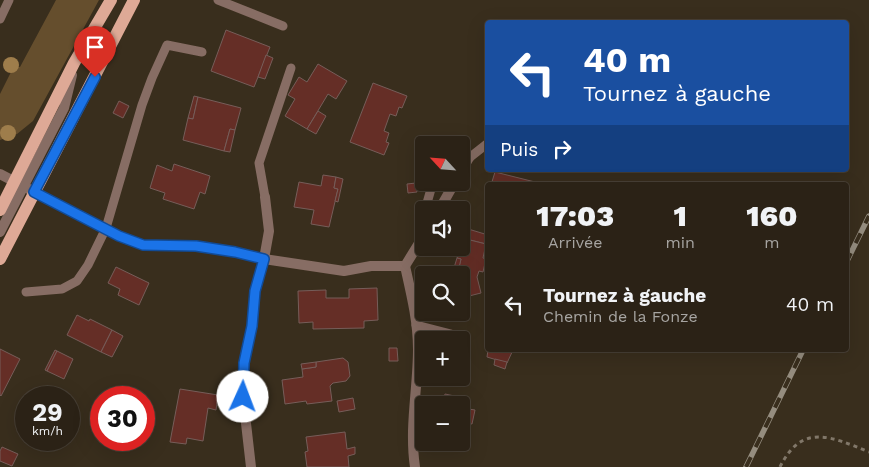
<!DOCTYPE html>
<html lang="fr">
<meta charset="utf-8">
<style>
:root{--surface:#2b2216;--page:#372f23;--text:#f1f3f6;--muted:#a6a4a1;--line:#473f35}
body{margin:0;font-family:"Work Sans",sans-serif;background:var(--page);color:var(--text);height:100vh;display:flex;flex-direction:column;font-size:19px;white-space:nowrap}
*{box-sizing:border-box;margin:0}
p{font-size:16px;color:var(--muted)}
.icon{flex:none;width:28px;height:28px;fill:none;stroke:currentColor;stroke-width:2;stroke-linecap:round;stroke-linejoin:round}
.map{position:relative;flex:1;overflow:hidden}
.sheet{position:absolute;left:485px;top:182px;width:364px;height:170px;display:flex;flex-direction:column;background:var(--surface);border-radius:5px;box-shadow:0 5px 20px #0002,0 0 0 1px var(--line)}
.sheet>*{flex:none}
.hud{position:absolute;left:485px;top:20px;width:364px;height:152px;border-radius:5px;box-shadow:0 5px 20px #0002,0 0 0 1px var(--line);background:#1a4fa0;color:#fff;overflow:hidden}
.needle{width:32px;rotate:296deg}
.buttons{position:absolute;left:415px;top:136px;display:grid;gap:10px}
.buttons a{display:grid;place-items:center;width:55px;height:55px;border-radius:5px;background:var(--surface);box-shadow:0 5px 20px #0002,0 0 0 1px var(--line);font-size:25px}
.speed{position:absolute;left:15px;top:386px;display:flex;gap:10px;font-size:25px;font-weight:700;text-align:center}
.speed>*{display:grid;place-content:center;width:65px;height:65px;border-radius:50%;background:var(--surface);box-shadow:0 5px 20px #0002,0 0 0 1px var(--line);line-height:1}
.speed small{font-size:12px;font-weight:400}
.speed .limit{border:8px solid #d22;background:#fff;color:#111}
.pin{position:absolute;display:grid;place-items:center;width:42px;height:42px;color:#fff;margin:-51px -21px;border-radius:50% 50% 50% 0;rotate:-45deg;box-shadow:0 0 5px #0007}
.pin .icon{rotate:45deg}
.me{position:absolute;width:55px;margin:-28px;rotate:2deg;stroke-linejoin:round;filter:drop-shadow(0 0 4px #0008)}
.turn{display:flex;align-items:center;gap:18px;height:105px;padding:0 15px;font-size:22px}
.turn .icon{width:65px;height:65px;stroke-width:2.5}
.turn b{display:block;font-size:35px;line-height:42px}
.then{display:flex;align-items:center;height:48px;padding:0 15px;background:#0003;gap:10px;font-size:19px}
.eta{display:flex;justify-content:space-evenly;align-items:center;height:85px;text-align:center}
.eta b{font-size:30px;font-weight:800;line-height:35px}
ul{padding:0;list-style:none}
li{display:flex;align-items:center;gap:15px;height:75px;padding:0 15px}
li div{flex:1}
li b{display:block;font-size:19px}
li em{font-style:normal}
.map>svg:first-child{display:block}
.green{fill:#654e2d}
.building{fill:#652e26;stroke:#765d59}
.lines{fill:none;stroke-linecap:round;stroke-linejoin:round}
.path{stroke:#817769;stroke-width:3;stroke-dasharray:4 4;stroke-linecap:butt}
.service{stroke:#876d64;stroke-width:9}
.minor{stroke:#876d64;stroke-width:10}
.primary{stroke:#dea996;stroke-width:12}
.rail-casing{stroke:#958d7f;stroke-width:5.5}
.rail{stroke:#392e1d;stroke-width:4;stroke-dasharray:11;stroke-linecap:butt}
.tree{fill:#9e7d4b}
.route-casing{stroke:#114b97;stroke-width:12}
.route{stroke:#1a73e8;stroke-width:9}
</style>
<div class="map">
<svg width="869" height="467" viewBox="0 0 869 467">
<rect width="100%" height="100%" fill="#392e1d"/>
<polygon class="green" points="56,0 99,0 33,121 17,134 0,140 0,94 14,66 20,67"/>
<g class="building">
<polygon points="226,30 270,47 254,87 211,71"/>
<polygon points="266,55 273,58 265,79 258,77"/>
<polygon points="318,64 347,81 336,99 328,94 307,129 285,116 295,99 288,95 299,77 307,82"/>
<polygon points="373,83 407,96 402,108 399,107 396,116 390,114 384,131 389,133 386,142 389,143 384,155 350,142"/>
<polygon points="194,96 198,97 193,119 188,118"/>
<polygon points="198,97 241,108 235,130 230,129 224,151 183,140 188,118 193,119"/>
<polygon points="119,101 129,106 123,118 113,113"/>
<polygon points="318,111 326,116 316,134 307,129"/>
<polygon points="230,129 235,130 230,152 224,151"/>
<polygon points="174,164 210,176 205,194 200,192 194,209 163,199 165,193 150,188 157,165 172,171"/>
<polygon points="495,172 539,183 538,185 491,185"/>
<polygon points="323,175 336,177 334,188 338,189 329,227 311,224 314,210 294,207 299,182 321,186"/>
<polygon points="336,177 343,179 338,202 335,201 338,189 334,188"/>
<polygon points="416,183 417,192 408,193 407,184"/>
<polygon points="465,228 488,235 486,244 462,238"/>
<polygon points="462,238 486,244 483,258 486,259 483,272 479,271 477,277 481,293 461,298 461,275 457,275 461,259 457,258 460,248 461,248"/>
<polygon points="457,258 461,259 458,272 453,271"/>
<polygon points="116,267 149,283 139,305 118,295 120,289 108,283"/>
<polygon points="377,288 378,320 364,321 364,328 313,329 313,322 299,323 298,291 326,290 326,298 349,298 349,289"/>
<polygon points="77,315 89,321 90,319 112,330 101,352 67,335"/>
<polygon points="112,330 123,336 112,357 101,352"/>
<polygon points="389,348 397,348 398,361 389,361"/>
<polygon points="0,349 20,359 1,396 0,395"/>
<polygon points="55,350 57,351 47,371 45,370"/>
<polygon points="488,350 513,350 507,363 487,357"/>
<polygon points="57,351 73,359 64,379 47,371"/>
<polygon points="343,358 348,362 350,376 346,381 333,383 330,386 332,401 307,404 306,401 285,404 282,380 303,377 302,369 316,367 316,362"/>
<polygon points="495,359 507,362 505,369 494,365"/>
<polygon points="316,362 316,367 302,369 301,364"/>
<polygon points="180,389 218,395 216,410 208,408 203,441 187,438 186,444 170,442"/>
<polygon points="445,394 464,398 462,408 475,410 472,424 466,423 462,439 461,405 442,405"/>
<polygon points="353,398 355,409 339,412 337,401"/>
<polygon points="345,432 347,449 355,447 355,454 348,456 349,467 307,467 305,452 308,451 306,437"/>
<polygon points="2,447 18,454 12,466 0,461 0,451"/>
</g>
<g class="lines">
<path class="path" d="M780,467C802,422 832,437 869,452"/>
<g class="service">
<polyline points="218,0 283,26"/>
<polyline points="0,19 9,0"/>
<polyline points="469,158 488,143"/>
<polyline points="265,197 259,163 291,68"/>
<polyline points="425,210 433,182"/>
<polyline points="26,292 62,289 77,281 88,265 106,228 142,105 152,78 167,45 202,52"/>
<polyline points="416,325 451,334"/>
</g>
<g class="minor">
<polyline points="461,171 469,158"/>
<path d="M0,174L119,236L143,245L196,246L235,252L264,259L344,271L371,266H405C411,293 418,321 418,349C418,388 409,428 415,467"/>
<polyline points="439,210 455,182"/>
<polyline points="0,232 64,108 72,75"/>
<polyline points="405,266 424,235"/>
<polyline points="251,467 243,397 244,363 252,326 255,291 264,259 269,231 265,197"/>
</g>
<g class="primary">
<polyline points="0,210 74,63 111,0"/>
<polyline points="0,259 134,0"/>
</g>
<g class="rail-casing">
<g id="rail">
<polyline points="846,263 869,216"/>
<polyline points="746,467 803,350"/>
</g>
</g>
<use href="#rail" class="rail"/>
</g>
<g class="tree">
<circle cx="11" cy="65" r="8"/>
<circle cx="8" cy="133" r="8"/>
</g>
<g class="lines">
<g class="route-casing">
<polyline id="route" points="95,77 34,192 119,236 143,245 196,246 235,252 264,259 255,291 252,326 244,363 243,397"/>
</g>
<use href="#route" class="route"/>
</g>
</svg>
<div class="buttons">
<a><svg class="needle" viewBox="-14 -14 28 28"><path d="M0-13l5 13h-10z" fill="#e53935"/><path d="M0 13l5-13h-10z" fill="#a6a4a1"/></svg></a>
<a><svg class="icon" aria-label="sound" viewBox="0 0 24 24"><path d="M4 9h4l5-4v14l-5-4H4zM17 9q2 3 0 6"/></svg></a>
<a><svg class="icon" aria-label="search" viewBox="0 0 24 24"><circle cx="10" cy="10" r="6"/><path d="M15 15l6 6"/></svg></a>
<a>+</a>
<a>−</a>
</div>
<div class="speed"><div>29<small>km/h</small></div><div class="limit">30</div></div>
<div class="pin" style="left:95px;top:77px;background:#d93025"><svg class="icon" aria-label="arrive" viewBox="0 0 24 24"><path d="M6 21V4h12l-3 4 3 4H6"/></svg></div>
<svg class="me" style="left:243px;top:397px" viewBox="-20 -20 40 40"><circle r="19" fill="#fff"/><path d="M0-13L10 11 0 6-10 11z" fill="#1a73e8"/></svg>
<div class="hud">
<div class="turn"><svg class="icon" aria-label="left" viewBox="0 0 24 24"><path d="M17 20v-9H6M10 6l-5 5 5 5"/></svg><div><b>40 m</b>Tournez à gauche</div></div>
<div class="then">Puis<svg class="icon" aria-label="right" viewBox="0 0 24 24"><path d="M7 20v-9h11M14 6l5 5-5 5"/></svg></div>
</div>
<section class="sheet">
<div class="eta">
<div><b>17:03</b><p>Arrivée</p></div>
<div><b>1</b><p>min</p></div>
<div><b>160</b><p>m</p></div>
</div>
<ul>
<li><svg class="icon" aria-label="left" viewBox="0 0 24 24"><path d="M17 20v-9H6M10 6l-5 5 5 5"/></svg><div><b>Tournez à gauche</b><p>Chemin de la Fonze</p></div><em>40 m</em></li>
</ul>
</section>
</div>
